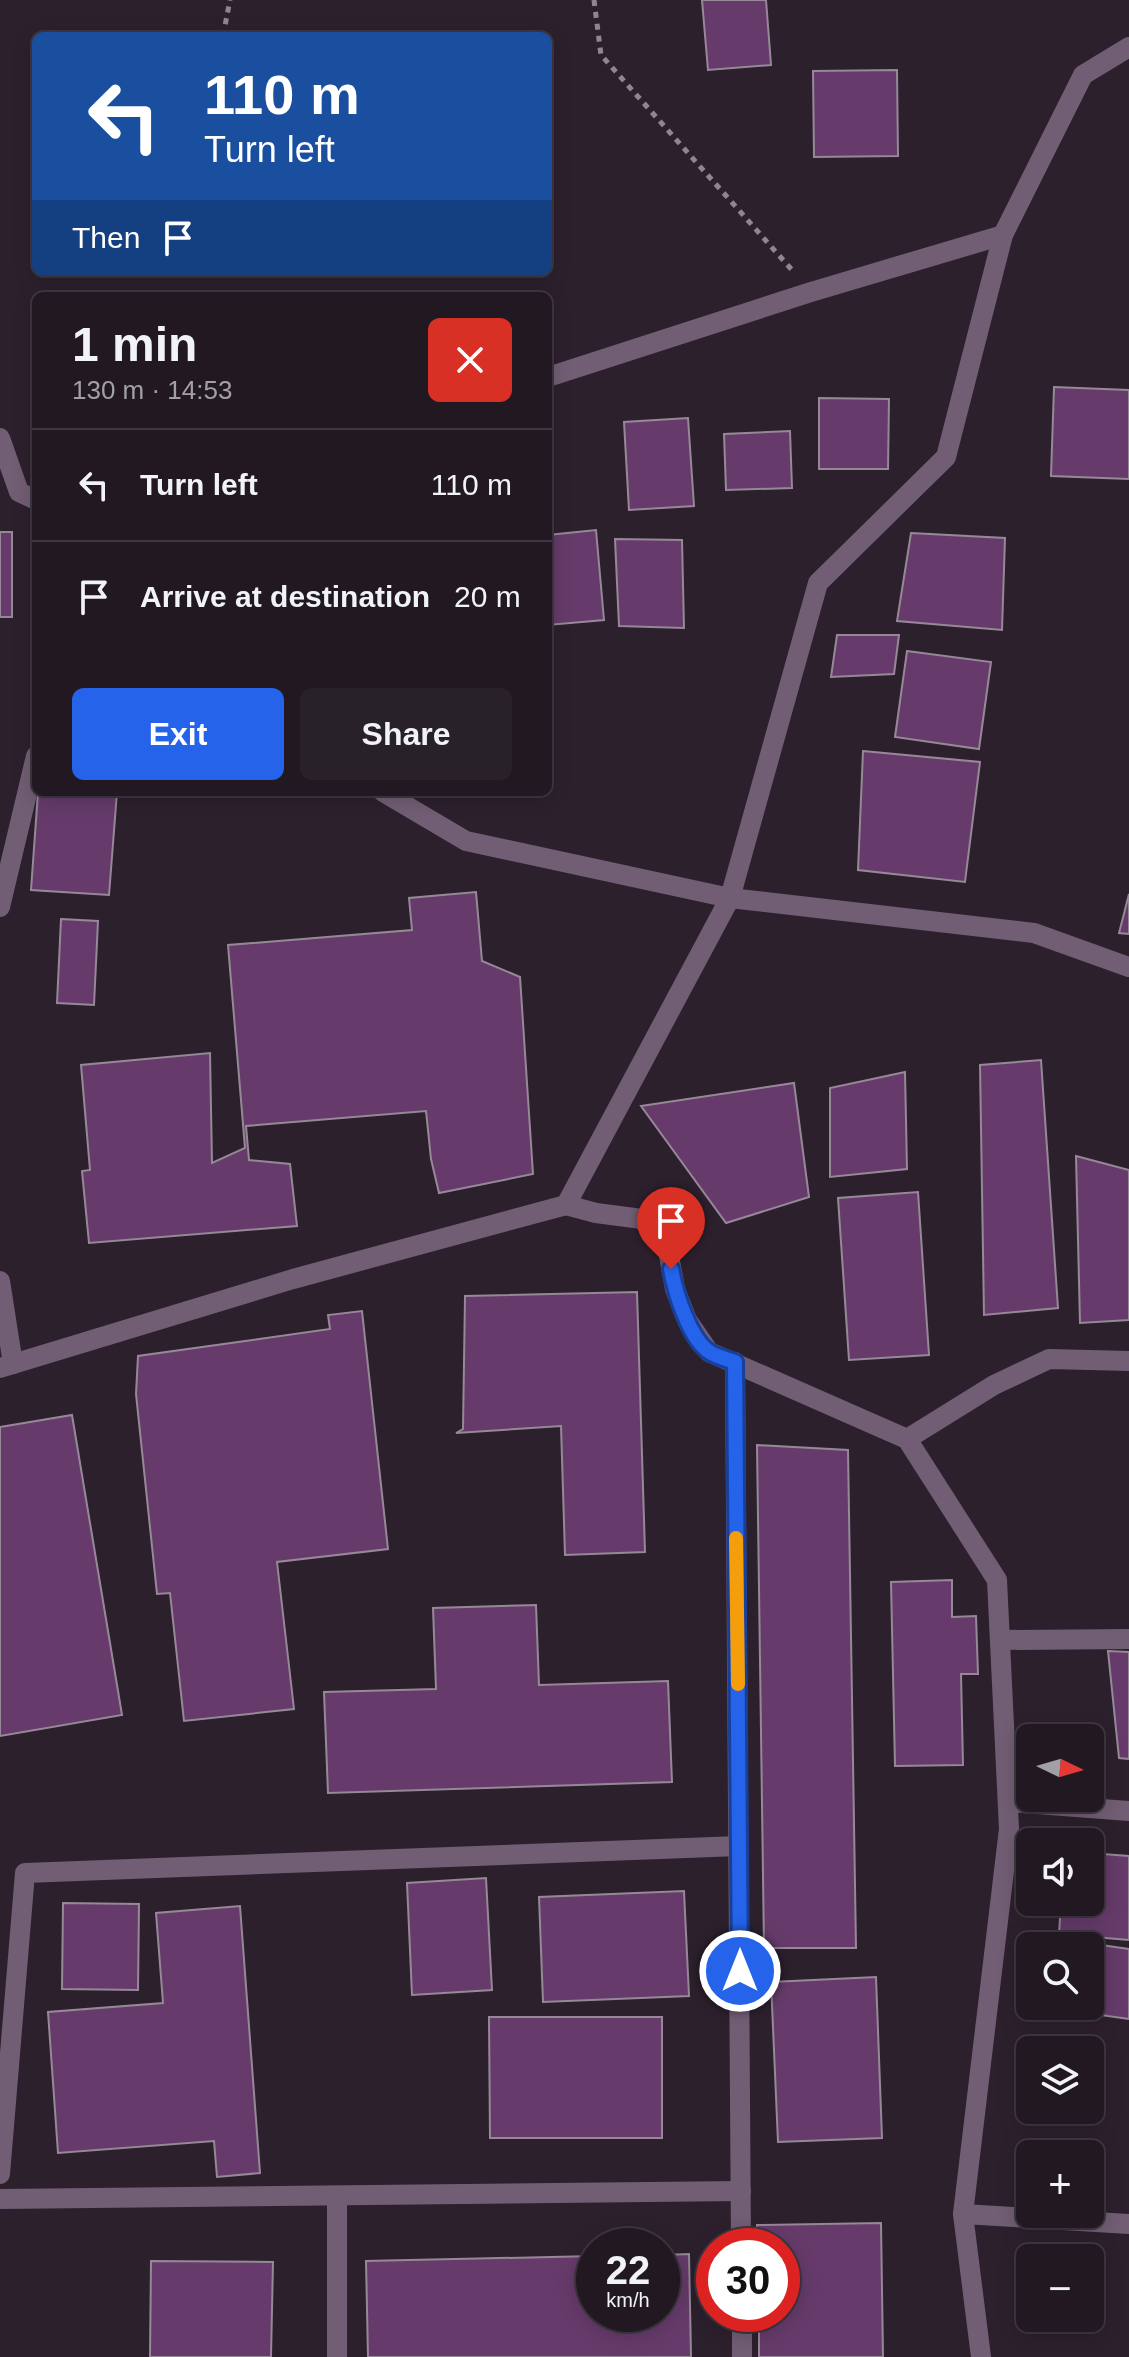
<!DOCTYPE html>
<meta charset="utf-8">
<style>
:root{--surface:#211822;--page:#29212a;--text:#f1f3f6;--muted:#a2a0a5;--line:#3e3740;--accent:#2563eb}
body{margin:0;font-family:Helvetica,sans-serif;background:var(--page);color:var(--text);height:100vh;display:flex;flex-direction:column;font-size:30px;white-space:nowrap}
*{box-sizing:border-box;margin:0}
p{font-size:26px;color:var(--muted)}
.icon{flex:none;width:44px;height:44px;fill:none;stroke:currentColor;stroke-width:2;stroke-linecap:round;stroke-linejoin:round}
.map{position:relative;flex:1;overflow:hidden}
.drawer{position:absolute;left:32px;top:292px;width:520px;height:504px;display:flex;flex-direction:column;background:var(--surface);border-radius:12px;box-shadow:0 4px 20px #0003,0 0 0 2px var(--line)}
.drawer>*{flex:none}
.banner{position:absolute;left:32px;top:32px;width:520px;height:244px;border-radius:12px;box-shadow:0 4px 20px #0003,0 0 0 2px var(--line);background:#1a4fa0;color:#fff;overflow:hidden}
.needle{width:52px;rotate:95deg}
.controls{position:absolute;left:1016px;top:1724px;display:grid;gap:16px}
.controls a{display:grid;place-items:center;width:88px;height:88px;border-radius:12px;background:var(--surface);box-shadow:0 4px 20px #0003,0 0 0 2px var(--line);font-size:40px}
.speed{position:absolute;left:576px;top:2228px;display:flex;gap:16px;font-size:40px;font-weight:700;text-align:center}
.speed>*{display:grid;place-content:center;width:104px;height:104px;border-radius:50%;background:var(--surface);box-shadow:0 4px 20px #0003,0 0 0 2px var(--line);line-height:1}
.speed small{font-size:20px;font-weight:400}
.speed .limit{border:12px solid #d22;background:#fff;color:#111}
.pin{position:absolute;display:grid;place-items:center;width:68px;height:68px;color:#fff;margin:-82px -34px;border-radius:50% 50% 50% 0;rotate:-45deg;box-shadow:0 0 8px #0007}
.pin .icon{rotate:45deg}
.me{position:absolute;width:88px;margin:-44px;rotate:0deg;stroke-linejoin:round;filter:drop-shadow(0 0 6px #0008)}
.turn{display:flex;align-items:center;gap:28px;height:168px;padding:0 40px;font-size:36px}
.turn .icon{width:104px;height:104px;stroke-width:2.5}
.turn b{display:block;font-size:56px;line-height:68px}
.then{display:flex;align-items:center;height:76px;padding:0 40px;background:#0003;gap:16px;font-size:30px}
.round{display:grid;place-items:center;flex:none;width:84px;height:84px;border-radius:12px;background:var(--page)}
.overview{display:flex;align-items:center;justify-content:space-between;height:136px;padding:0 40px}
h1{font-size:48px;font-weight:700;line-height:60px}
.button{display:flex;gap:16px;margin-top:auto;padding:16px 40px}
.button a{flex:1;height:92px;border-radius:12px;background:var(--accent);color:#fff;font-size:32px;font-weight:700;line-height:92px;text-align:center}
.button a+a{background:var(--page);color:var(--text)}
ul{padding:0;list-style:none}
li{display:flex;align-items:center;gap:24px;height:112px;padding:0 40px;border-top:2px solid var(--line)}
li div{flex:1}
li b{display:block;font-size:30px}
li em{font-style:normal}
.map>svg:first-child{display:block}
.building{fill:#663b6b;stroke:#968897;stroke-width:2}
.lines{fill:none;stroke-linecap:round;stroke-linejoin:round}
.path{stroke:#908690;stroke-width:5;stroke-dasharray:6 6;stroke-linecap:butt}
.minor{stroke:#725e74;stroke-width:20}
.route-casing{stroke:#184099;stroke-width:20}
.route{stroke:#2563eb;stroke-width:14}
.slow{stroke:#f59e0b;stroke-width:14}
</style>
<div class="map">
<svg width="1129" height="2357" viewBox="0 0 1129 2357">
<rect width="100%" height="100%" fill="#2c202d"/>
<g class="building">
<polygon points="702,0 766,0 771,65 708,70"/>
<polygon points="897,70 898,156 814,157 813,71"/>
<polygon points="1054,387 1129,390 1129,479 1051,476"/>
<polygon points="819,398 889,399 888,469 819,469"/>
<polygon points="688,418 694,506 629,510 624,422"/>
<polygon points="790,431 792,488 726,490 724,434"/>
<polygon points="596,530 604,620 548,625 548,535"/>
<rect x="0" y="532" width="12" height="85"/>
<polygon points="911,533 1005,538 1002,630 897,621"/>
<polygon points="615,539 682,540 684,628 619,626"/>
<polygon points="837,635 899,635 894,674 831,677"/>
<polygon points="907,651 991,662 979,749 895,737"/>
<polygon points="863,751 980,762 965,882 858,870"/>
<polygon points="38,792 117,792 109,895 31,890"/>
<polygon points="476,892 482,961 520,977 533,1174 439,1193 431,1159 426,1111 246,1126 249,1160 290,1164 297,1226 89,1243 82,1171 90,1170 81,1065 210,1053 212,1163 245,1148 228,945 412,930 409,898"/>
<polygon points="1129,894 1129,934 1119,933"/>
<polygon points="61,919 98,921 94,1005 57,1003"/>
<polygon points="1041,1060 1058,1308 984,1315 980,1065"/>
<polygon points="905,1072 907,1169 830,1177 830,1088"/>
<polygon points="794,1083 809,1197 726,1223 641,1106"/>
<polygon points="1076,1156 1129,1170 1129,1320 1080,1323"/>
<polygon points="918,1192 929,1355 849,1360 838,1198"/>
<polygon points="637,1292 645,1552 565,1555 561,1426 456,1433 463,1429 465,1296"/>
<polygon points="362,1311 388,1549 277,1562 294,1709 184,1721 170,1593 157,1594 136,1394 138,1356 330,1329 328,1315"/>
<polygon points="72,1415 122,1715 0,1736 0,1427"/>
<polygon points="757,1445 848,1450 856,1948 764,1948"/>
<polygon points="952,1580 952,1617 976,1616 978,1674 961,1674 963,1765 895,1766 891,1582"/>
<polygon points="536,1605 539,1685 668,1681 672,1782 328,1793 324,1692 436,1689 433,1608"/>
<polygon points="1108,1651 1129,1652 1129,1759 1119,1758"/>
<polygon points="1090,1853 1129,1856 1129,1940 1059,1934 1061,1902 1090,1902"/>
<polygon points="486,1878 492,1990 412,1995 407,1883"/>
<polygon points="684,1891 689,1996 543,2002 539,1897"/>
<polygon points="63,1903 139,1904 138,1990 62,1989"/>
<polygon points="240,1906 260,2173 217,2177 214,2141 58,2153 48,2012 163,2003 156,1913"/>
<polygon points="1074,1941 1129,1949 1129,2019 1093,2014 1099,1975 1090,1974 1090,1946 1073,1946"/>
<polygon points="876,1977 882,2138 778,2142 771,1982"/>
<polygon points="489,2017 662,2017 662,2138 490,2138"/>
<polygon points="881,2223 883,2357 759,2357 759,2314 782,2314 782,2246 757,2246 757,2225"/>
<polygon points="689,2254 691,2357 368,2357 366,2261 594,2256 594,2314 662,2314 662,2255"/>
<polygon points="151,2261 273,2262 271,2357 150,2357"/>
</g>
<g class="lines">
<g class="path">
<polyline points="594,0 601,55 792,270"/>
<polyline points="223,36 230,0"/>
</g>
<g class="minor">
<polyline points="548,377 811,292 1003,235"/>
<polyline points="0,438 19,492 36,500"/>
<polyline points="383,792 466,841 730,898 1034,933 1129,967"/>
<polyline points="0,907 36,756"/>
<polyline points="566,1205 596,1213 642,1219 668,1250 675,1289 687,1320 709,1352 907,1439 997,1580 1009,1829 963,2214 981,2357"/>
<polyline points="0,1281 13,1364"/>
<polyline points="735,1362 741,2246"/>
<polyline points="0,1368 293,1279 566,1205 730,898 818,583 946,457 1003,235 1083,75 1129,47"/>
<polyline points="907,1439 994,1385 1049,1359 1129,1361"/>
<polyline points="1000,1640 1129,1639"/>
<polyline points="1008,1802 1129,1811"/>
<polyline points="0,2174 25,1873 739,1846"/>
<polyline points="0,2199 741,2191"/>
<polyline points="963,2214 1129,2224"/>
<polyline points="742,2314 742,2357"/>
<polyline points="337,2357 337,2197"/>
</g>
</g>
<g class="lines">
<g class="route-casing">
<path id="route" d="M671,1269C675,1292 690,1341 711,1353C718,1357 727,1359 735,1362L740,1971"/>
</g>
<use href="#route" class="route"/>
<polyline class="slow" points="736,1538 738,1684"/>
</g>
</svg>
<div class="controls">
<a><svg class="needle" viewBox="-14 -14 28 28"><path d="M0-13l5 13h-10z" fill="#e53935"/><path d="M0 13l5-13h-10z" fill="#a2a0a5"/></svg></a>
<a><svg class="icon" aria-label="sound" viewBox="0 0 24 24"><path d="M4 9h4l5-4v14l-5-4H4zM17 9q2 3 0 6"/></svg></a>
<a><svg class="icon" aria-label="search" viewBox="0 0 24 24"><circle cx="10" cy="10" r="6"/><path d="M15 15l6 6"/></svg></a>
<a><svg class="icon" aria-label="layers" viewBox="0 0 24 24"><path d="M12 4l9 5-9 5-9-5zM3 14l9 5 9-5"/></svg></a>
<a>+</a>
<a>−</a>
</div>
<div class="speed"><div>22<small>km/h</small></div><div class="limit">30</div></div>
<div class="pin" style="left:671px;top:1269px;background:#d93025"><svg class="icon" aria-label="arrive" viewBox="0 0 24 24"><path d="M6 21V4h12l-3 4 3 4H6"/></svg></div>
<svg class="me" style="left:740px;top:1971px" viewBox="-20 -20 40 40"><circle r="17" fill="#2563eb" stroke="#fff" stroke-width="3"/><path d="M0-11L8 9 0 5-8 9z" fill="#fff"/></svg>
<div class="banner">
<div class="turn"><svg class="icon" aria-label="left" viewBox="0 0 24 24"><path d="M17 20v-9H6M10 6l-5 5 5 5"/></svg><div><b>110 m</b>Turn left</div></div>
<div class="then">Then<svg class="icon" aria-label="arrive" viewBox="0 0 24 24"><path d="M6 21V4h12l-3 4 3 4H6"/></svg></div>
</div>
<section class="drawer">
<div class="overview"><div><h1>1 min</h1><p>130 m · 14:53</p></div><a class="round" style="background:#d93025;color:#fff"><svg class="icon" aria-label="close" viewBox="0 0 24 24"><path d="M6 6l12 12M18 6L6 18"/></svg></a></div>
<ul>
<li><svg class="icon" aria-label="left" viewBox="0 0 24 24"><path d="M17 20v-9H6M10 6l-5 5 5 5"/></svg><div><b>Turn left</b></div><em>110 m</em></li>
<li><svg class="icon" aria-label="arrive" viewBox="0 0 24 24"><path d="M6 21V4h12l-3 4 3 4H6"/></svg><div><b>Arrive at destination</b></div><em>20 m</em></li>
</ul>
<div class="button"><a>Exit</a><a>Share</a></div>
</section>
</div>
